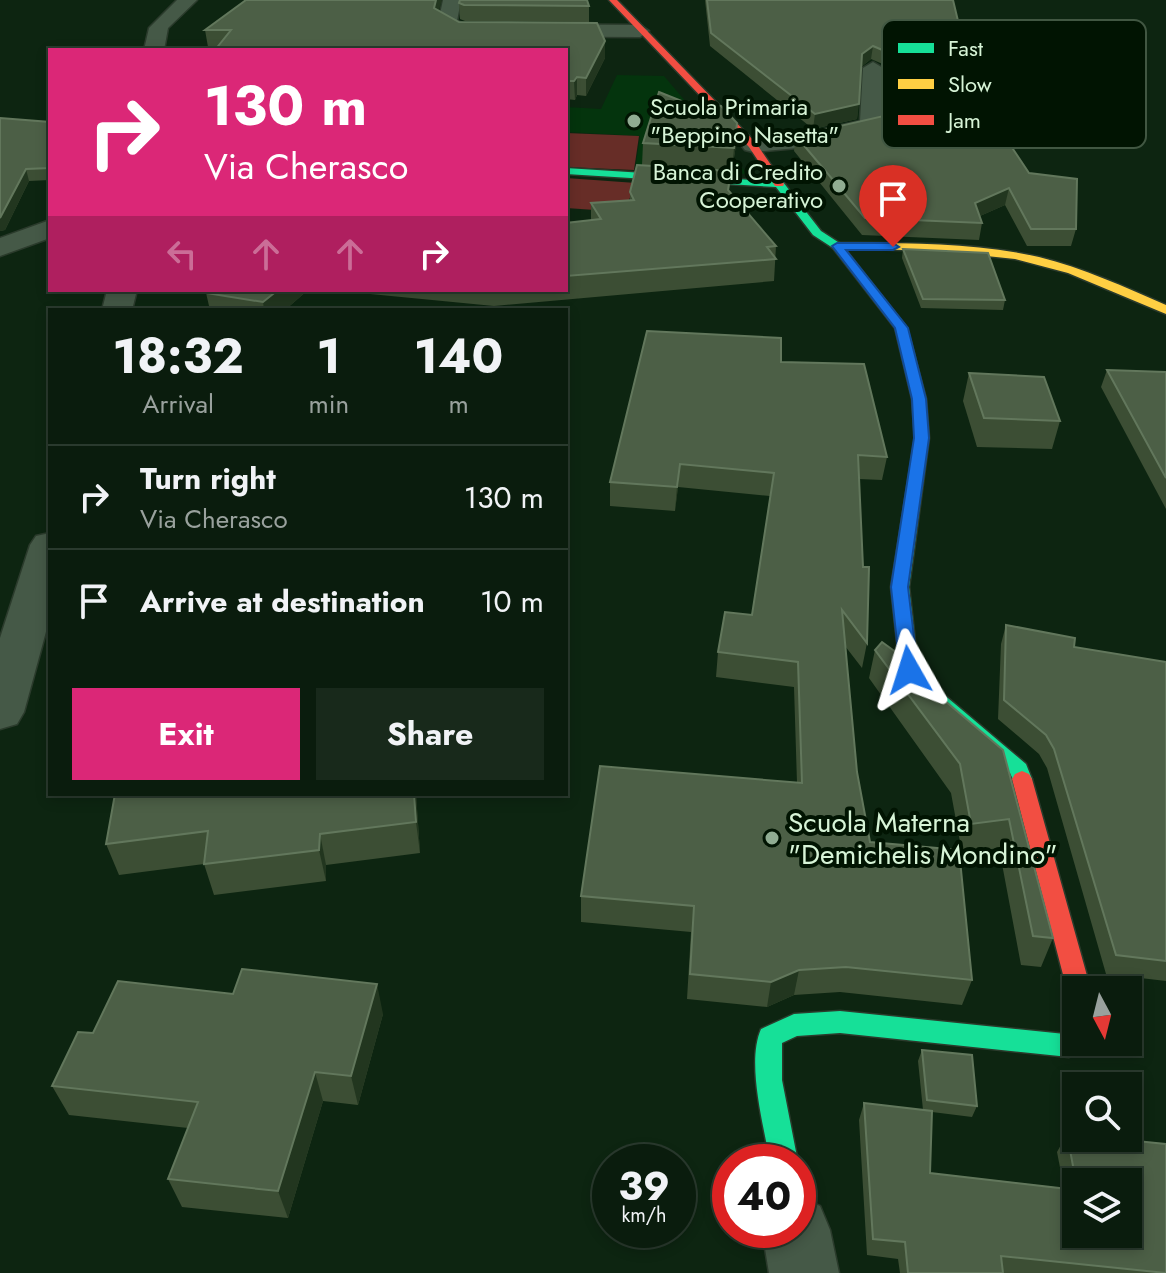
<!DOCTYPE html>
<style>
:root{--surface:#0a1c0d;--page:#18291b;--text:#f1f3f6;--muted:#99a19d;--line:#2a3a2e;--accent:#db2777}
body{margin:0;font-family:Jost,sans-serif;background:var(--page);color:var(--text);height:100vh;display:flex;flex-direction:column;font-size:30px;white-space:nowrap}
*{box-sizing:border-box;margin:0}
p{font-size:26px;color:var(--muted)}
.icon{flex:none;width:44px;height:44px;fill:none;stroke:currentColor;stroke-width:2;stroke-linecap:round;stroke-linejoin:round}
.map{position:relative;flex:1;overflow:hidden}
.sheet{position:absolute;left:48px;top:308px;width:520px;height:488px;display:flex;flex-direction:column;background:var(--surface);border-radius:0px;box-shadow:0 4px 12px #0003,0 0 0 2px var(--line)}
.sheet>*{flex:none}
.top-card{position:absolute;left:48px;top:48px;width:520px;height:244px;border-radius:0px;box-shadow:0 4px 12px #0003,0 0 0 2px var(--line);background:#db2777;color:#fff;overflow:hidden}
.needle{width:52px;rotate:173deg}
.buttons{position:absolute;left:1062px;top:976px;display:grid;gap:16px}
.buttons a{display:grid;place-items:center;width:80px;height:80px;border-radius:0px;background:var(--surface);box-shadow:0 4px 12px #0003,0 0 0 2px var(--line);font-size:40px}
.speed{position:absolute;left:592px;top:1144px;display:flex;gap:16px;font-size:40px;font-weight:700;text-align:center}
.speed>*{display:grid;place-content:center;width:104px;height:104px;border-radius:50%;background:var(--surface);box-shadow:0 4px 12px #0003,0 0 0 2px var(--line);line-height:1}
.speed small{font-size:20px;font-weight:400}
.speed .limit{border:12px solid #d22;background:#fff;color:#111}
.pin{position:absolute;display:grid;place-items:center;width:68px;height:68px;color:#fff;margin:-82px -34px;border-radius:50% 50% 50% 0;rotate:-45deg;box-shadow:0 0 8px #0007}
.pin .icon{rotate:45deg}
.me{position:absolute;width:88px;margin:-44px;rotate:354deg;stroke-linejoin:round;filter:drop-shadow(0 0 6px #0008)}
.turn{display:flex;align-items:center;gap:28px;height:168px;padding:0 24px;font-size:36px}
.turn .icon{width:104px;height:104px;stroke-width:2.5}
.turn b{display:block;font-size:56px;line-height:68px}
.lanes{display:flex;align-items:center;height:76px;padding:0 24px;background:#0003;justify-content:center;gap:40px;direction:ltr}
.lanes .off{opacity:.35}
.eta{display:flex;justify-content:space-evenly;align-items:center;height:136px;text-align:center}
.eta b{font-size:48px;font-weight:700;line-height:56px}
.action{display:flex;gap:16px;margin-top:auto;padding:16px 24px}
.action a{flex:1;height:92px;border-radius:0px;background:var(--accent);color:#fff;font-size:32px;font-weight:700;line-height:92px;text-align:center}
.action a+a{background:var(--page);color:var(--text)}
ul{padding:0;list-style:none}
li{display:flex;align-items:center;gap:24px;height:104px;padding:0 24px;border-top:2px solid var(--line)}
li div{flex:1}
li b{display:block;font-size:30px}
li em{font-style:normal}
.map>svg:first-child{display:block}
.built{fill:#04340d}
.green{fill:#672d27}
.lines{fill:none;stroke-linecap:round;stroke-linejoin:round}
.street-casing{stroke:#2b3b2c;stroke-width:3}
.fast-casing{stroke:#2b3b2c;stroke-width:3}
.slow-casing{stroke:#2b3b2c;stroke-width:3}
.jam-casing{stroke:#2b3b2c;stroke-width:3}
.street{fill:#455947;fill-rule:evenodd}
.fast{fill:#16e098;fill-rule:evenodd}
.slow{fill:#ffcf43;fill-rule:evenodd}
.jam{fill:#f24e42;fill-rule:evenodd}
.wall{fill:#3c4e34;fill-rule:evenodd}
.shaded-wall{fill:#22361f}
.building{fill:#4c5f46;stroke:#62775c;stroke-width:2}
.route{fill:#1a73e8;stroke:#114b97;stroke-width:2}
.poi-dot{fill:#90ac92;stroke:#011402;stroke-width:3}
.labels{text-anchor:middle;stroke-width:8;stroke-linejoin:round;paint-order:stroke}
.far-poi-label{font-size:24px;fill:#d7f4d7;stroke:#011402;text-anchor:start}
.poi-label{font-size:28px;fill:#d7f4d7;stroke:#011402;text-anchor:start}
.key{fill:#011402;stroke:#415742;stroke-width:2}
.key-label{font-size:22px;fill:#d7f4d7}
</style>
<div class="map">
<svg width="1166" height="1273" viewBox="0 0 1166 1273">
<rect width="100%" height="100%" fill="#0d2511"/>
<polygon class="built" points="617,75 664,76 747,174 635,170 640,136 566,132 566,107 601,109"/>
<g class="green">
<polygon points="566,133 639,136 634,170 566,167"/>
<polygon points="566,178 636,183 624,212 566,208"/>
</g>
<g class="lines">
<g class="street-casing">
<g id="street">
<polygon points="177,0 197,0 168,28 164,50 144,50 149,28"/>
<polygon points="443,0 461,0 457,21 464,24 640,25 649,31 640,37 460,36 438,23"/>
<polygon points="873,62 883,68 882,125 879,130 808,147 753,152 745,150 741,145 745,140 753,138 808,133 860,121 863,68"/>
<polygon points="50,220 50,238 0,256 0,238"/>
<polygon points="107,290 137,290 132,310 102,310"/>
<polygon points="50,533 50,617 24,712 17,724 0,729 0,638 30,545 36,536"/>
<polygon points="798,1196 820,1206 830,1230 839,1273 769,1273 762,1230 798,1230"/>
</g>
</g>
<g class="fast-casing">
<g id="fast">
<polygon points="566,168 783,182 821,231 841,244 907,328 926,399 929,438 909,587 918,669 929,682 1026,764 1032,779 1029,784 1015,784 1010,773 915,692 900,670 891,587 915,438 912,399 895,328 833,248 813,235 776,187 566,174"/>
<path d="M840,1011L1065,1034L1076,1030V1042H1088L1085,1049L1069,1057L840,1033L797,1036L782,1043V1080L798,1162H770C764,1126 746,1063 761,1029L794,1014Z"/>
</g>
</g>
<g class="slow-casing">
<path id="slow" d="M837,243C905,243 973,242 1039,257C1083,268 1125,287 1166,305V314L1068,273L1015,259L939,251L833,248L831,246Z"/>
</g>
<g class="jam-casing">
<g id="jam">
<polygon points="609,0 617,0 756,143 784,184 783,186 775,186 749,147"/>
<polygon points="1022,771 1029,774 1032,779 1091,990 1076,990 1076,999 1070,997 1067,990 1012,779 1015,774"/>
</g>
</g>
<use href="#street" class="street"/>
<use href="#fast" class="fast"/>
<use href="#slow" class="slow"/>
<use href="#jam" class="jam"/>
</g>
<g class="wall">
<polygon points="705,0 953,0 975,92 1029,173 1076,229 1071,246 1027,246 1005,205 980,216 982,223 979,240 862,235 794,151 796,136 884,116 885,65 871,59 861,67 857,119 813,129 710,46"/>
<polygon points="459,3 589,6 589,22 465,21 460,19"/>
<polygon points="439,11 459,22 605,41 605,58 586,96 577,95 575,100 566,99 566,50 208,47 205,30"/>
<polygon points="0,118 50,122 50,180 29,181 5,230 0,231"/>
<polygon points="643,143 736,145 732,170 656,166 731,171 729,191 776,246 774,281 494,306 329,290 566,290 566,223 591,220 591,203 630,200 630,192 642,165"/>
<polygon points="903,249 1005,300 1003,310 921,308 902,258"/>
<polygon points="308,290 285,310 210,310 206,293"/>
<polygon points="781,362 887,457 882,480 859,479 867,643 862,668 845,646 857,772 870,842 972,980 962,1005 840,992 794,995 767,1007 687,999 691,932 581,922 581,896 797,783 794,687 716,677 718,652 752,615 770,496 678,487 675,511 610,506 610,482"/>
<polygon points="1107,370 1166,372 1166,509 1101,387"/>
<polygon points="969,373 1060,421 1052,449 977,447 963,401"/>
<polygon points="1006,625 1074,647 1166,662 1166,981 1106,974 1047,768 1039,754 998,719 1001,644"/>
<polygon points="875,650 911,672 1003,750 1053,938 1041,967 1021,965 999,848 962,853 951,793 869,678"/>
<polygon points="114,794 416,794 420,853 326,865 326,881 214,895 204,864 119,875 106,844 115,797"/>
<polygon points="383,1014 358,1105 323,1101 288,1218 182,1207 168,1179 188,1128 69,1115 52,1086 93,1033"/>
<path d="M922,1050L977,1106L972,1117L932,1112L930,1173L1064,1188L1057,1152L1067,1134L1166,1273H900L898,1259L867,1255L859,1120L864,1103L923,1110L918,1061ZM1076,1182L1128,1234H1076Z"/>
</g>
<g class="shaded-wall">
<polygon points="436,0 442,0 435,24 434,8"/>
<polygon points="605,41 605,58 586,96 586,78"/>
<polygon points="873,46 871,59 860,68 862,54"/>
<polygon points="577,77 577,95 575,100 574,81"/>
<polygon points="859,104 857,119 813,129 815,114"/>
<polygon points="737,123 736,145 732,170 734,148"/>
<polygon points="26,169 29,181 5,230 0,231 0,218"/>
<polygon points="1009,188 1005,205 971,220 975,203"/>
<polygon points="278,290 308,290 285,310 264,310 263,302"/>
<polygon points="680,464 678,487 675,511 677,487"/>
<polygon points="414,794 416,794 420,853 416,822"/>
<polygon points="320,834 326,865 326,881 319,850"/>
<polygon points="799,970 794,995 767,1007 771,982"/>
<polygon points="377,984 383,1014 358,1105 351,1076"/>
<polygon points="315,1072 323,1101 288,1218 278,1191"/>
</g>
<g class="building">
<polygon points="246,0 436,0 434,8 459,22 597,23 605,41 586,78 577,77 574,81 566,81 566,50 215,50 231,30 205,30"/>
<polygon points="460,0 587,0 589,6 464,5 459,3"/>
<polygon points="707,0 953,0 975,92 1029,173 1077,179 1076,229 1031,229 1009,188 975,203 982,223 865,218 796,136 884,116 887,110 887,52 873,46 862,54 859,104 815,114 711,33"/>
<polygon points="659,92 689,104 721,106 737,123 734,148 643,143"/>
<polygon points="0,118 50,122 50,168 26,169 0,218"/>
<polygon points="637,165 731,171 728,190 776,246 767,247 776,259 566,276 566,223 601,219 591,203 634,200 630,192"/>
<polygon points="903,249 988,253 1005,300 923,299"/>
<polygon points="210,290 278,290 263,302 206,293"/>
<polygon points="647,331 781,338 781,362 864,364 887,457 858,455 863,567 869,567 867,643 842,610 857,772 870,842 959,850 972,980 846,967 799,970 771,982 690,974 694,906 581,896 600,766 802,783 798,662 718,652 725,612 752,615 774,473 680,464 677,487 610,482"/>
<polygon points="1107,370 1166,372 1166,478"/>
<polygon points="969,373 1044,377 1060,421 984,418"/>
<polygon points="1006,625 1075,638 1074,647 1166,662 1166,961 1116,955 1054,749 1046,735 1004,700"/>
<polygon points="882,642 897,653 911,672 1003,750 1053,938 1033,936 1009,819 971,824 960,764 875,650"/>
<polygon points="115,794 414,794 416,822 320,834 319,850 204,864 208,831 106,844"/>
<polygon points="242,969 377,984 351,1076 315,1072 278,1191 168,1179 198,1102 52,1086 78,1032 93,1033 118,981 233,994"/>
<polygon points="922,1050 972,1055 977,1106 927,1100"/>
<polygon points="864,1103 932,1111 930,1173 1076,1190 1076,1234 1128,1234 1128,1182 1076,1182 1067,1134 1076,1135 1076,1138 1107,1138 1166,1144 1166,1273 1001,1256 1003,1273 908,1273 905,1242 873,1239"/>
</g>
<polygon class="route" points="837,243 893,243 899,247 893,250 846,250 908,328 926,399 929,438 908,587 918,670 909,677 900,670 891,587 914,438 912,399 895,328 832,246"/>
<g class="poi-dot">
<circle cx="634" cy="121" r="8"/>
<circle cx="839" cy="186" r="8"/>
<circle cx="772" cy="838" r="8"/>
</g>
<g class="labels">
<g class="far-poi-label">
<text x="650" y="115">Scuola Primaria<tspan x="650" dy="28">"Beppino Nasetta"</tspan></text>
<text x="823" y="180" text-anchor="end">Banca di Credito<tspan x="823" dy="28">Cooperativo</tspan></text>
</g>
<g class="poi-label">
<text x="788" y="832">Scuola Materna<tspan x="788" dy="32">"Demichelis Mondino"</tspan></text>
</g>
</g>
<rect x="882" y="20" width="264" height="128" rx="12" class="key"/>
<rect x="898" y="43" width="36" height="10" fill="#16e098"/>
<rect x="898" y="79" width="36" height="10" fill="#ffcf43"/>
<rect x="898" y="115" width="36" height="10" fill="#f24e42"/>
<g class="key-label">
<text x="948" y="56">Fast</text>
<text x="948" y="92">Slow</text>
<text x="948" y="128">Jam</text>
</g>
</svg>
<div class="buttons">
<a><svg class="needle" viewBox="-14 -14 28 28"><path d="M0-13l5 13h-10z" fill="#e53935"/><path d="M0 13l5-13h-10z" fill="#99a19d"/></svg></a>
<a><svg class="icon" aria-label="search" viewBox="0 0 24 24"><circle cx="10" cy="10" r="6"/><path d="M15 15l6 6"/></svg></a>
<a><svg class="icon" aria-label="layers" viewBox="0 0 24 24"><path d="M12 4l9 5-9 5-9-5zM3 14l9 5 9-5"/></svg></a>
</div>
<div class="speed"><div>39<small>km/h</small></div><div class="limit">40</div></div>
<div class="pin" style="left:893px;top:247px;background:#d93025"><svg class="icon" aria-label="arrive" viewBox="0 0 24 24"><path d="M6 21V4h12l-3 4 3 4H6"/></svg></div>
<svg class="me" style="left:909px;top:670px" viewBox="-20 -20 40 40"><path d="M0-17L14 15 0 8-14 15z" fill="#1a73e8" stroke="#fff" stroke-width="4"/></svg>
<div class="top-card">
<div class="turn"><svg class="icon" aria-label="right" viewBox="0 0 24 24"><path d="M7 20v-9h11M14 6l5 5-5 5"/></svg><div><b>130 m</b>Via Cherasco</div></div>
<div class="lanes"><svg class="icon off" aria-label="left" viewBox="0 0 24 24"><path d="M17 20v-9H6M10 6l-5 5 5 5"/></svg><svg class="icon off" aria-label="ahead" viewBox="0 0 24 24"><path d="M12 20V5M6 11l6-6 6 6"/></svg><svg class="icon off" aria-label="ahead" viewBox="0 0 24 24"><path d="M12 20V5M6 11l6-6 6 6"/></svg><svg class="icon" aria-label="right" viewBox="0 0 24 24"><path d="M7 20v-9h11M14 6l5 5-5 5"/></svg></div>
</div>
<section class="sheet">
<div class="eta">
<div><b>18:32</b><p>Arrival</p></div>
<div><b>1</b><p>min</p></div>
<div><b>140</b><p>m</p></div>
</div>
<ul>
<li><svg class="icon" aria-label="right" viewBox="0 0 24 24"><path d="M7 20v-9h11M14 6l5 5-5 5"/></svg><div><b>Turn right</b><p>Via Cherasco</p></div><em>130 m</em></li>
<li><svg class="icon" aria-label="arrive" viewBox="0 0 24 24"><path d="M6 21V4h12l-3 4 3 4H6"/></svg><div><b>Arrive at destination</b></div><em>10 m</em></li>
</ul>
<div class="action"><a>Exit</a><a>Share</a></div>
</section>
</div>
